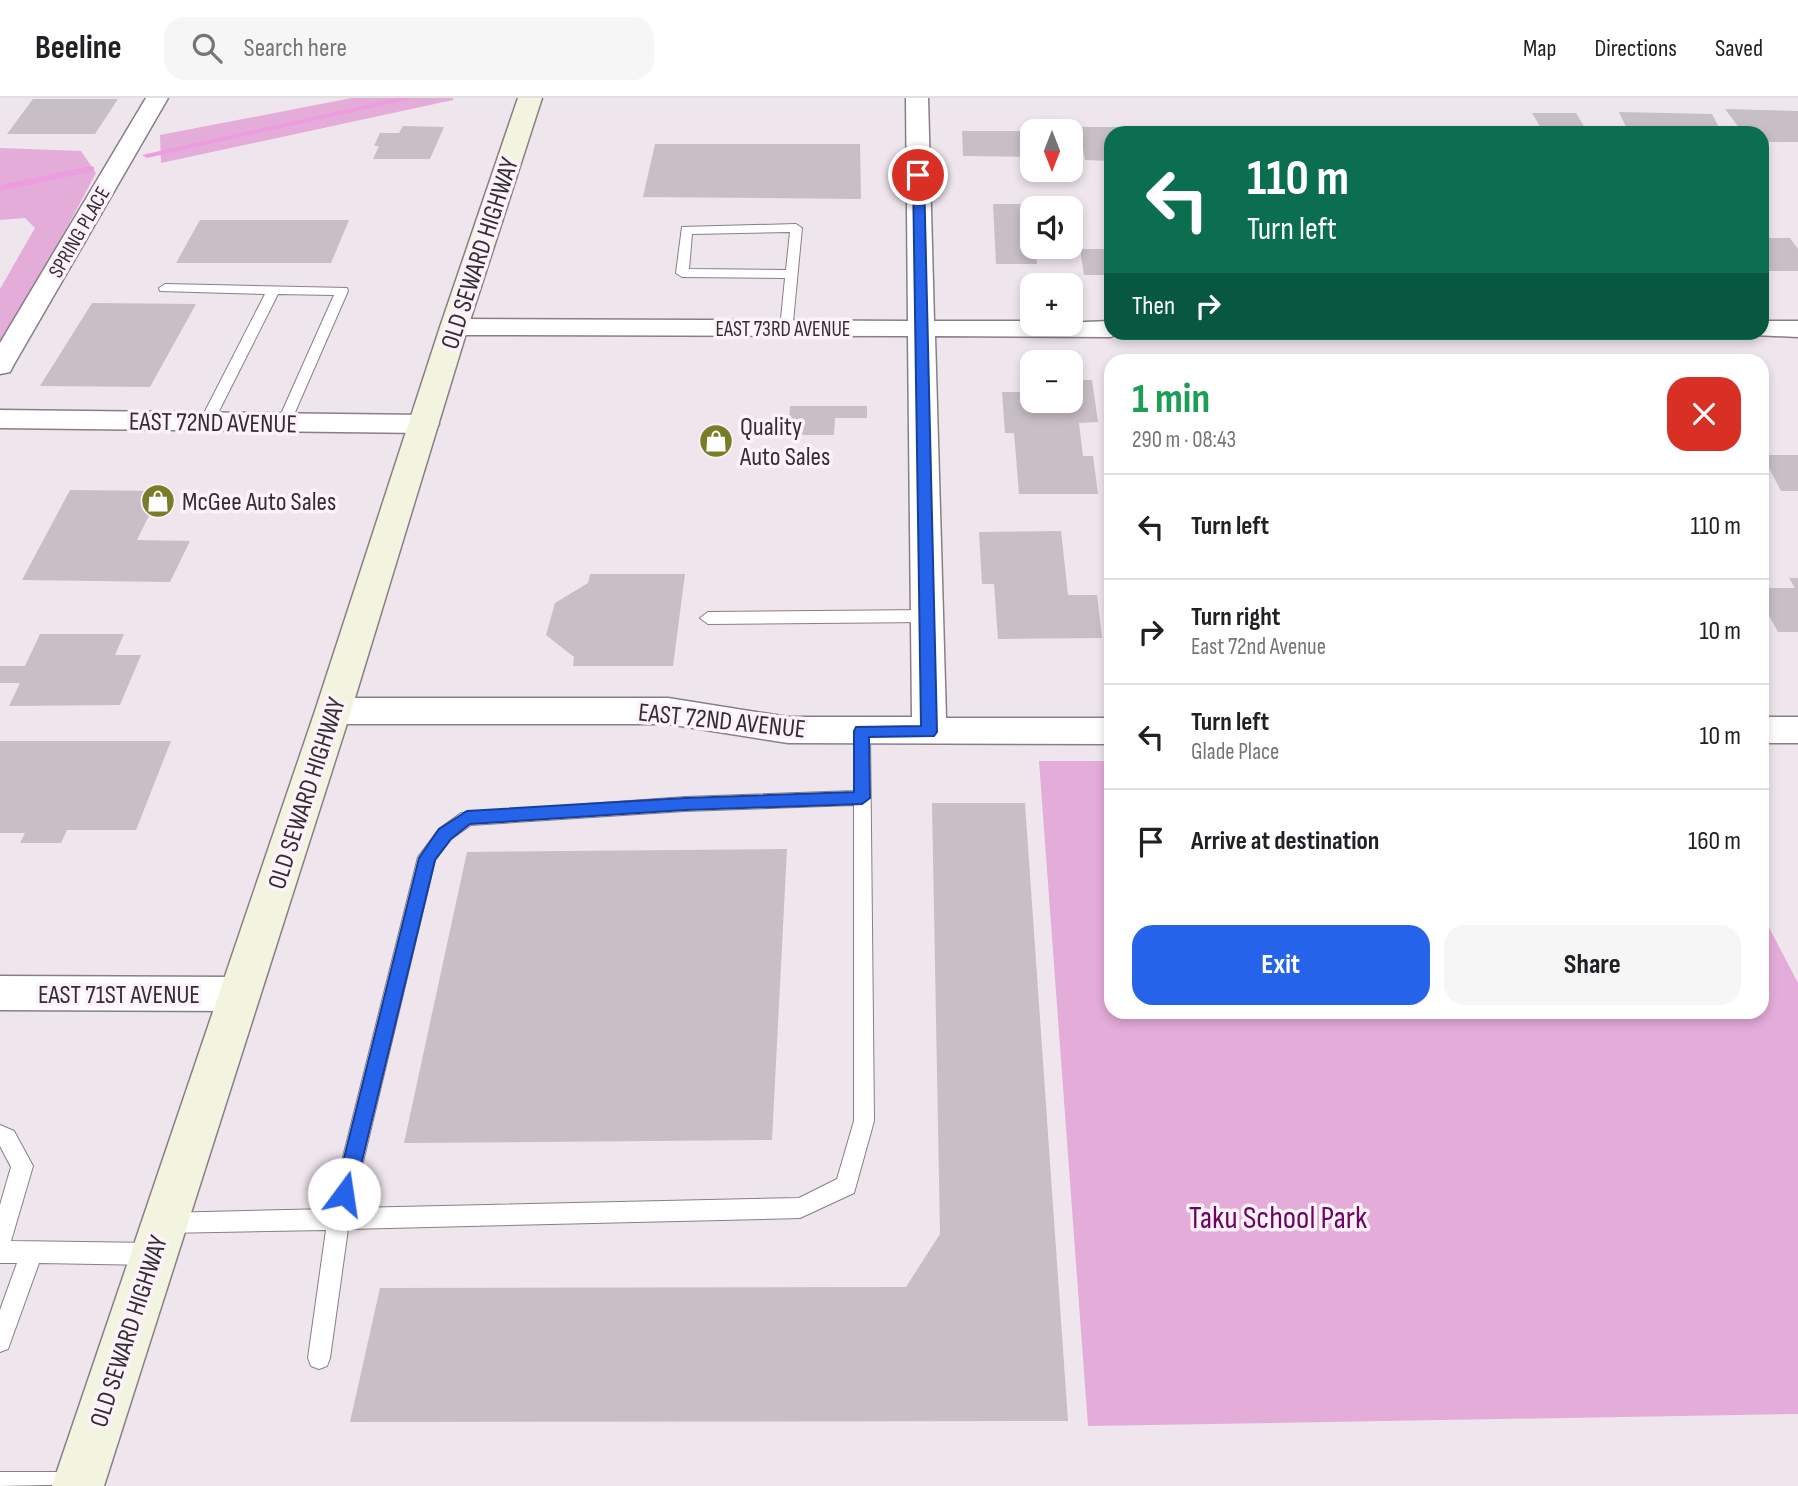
<!DOCTYPE html>
<meta charset="utf-8">
<style>
:root{--surface:#fff;--page:#f6f6f6;--text:#202124;--muted:#757577;--line:#e0e0e0;--accent:#2563eb}
body{margin:0;font-family:"Sofia Sans Condensed",sans-serif;background:var(--page);color:var(--text);height:100vh;display:flex;flex-direction:column;font-size:26px;white-space:nowrap}
*{box-sizing:border-box;margin:0}
p{font-size:23px;color:var(--muted)}
.icon{flex:none;width:38px;height:38px;fill:none;stroke:currentColor;stroke-width:2;stroke-linecap:round;stroke-linejoin:round}
.map{position:relative;flex:1;overflow:hidden}
.sheet{position:absolute;left:1104px;top:256px;width:665px;height:665px;display:flex;flex-direction:column;background:var(--surface);border-radius:21px;box-shadow:0 4px 10px #0003}
.sheet>*{flex:none}
.hud{position:absolute;left:1104px;top:28px;width:665px;height:214px;border-radius:21px;box-shadow:0 4px 10px #0003;background:#0b6e4f;color:#fff;overflow:hidden}
.needle{width:46px;rotate:180deg}
.buttons{position:absolute;left:1020px;top:21px;display:grid;gap:14px}
.buttons a{display:grid;place-items:center;width:63px;height:63px;border-radius:14px;background:var(--surface);box-shadow:0 4px 10px #0003;font-size:35px}
.pin{position:absolute;display:grid;place-items:center;width:60px;height:60px;color:#fff;margin:-30px;border:4px solid #fff;border-radius:50%;box-shadow:0 2px 7px #0007}
.me{position:absolute;width:77px;margin:-38px;rotate:14deg;stroke-linejoin:round;filter:drop-shadow(0 0 5px #0008)}
.turn{display:flex;align-items:center;gap:24px;height:147px;padding:0 28px;font-size:32px}
.turn .icon{width:91px;height:91px;stroke-width:2.5}
.turn b{display:block;font-size:49px;line-height:60px}
.then{display:flex;align-items:center;height:66px;padding:0 28px;background:#0003;gap:14px;font-size:26px}
.round{display:grid;place-items:center;flex:none;width:74px;height:74px;border-radius:21px;background:var(--page)}
.headline{display:flex;align-items:center;justify-content:space-between;height:119px;padding:0 28px}
h1{font-size:42px;font-weight:700;line-height:52px;color:#1e9e55}
.cta{display:flex;gap:14px;margin-top:auto;padding:14px 28px}
.cta a{flex:1;height:80px;border-radius:21px;background:var(--accent);color:#fff;font-size:28px;font-weight:700;line-height:80px;text-align:center}
.cta a+a{background:var(--page);color:var(--text)}
ul{padding:0;list-style:none}
li{display:flex;align-items:center;gap:21px;height:105px;padding:0 28px;border-top:2px solid var(--line)}
li div{flex:1}
li b{display:block;font-size:26px}
li em{font-style:normal}
header{display:flex;align-items:center;gap:42px;box-sizing:border-box;height:98px;padding:0 35px;background:var(--surface);border-bottom:2px solid var(--line)}
header strong{font-size:33px}
nav{display:flex;gap:38px;margin-inline-start:auto;font-size:24px}
.search{width:490px;height:63px;background:var(--page);display:flex;align-items:center;gap:18px;box-sizing:border-box;padding:0 24px;border-radius:21px;color:var(--muted);font-size:26px}
.map>svg:first-child{display:block}
.green{fill:#e4acd9}
.lines{fill:none;stroke-linecap:round;stroke-linejoin:round}
.stream{fill:#ed9cdf;fill-rule:evenodd}
.building{fill:#c8bec6}
.lane-casing{stroke:#887f86;stroke-width:2}
.street-casing{stroke:#887f86;stroke-width:3}
.secondary-casing{stroke:#887f86;stroke-width:3}
.lane{fill:#fff;fill-rule:evenodd}
.street{fill:#fff;fill-rule:evenodd}
.secondary{fill:#f2f4df;fill-rule:evenodd}
.route{fill:#2563eb;stroke:#184099;stroke-width:2}
.labels{text-anchor:middle;stroke-width:7;stroke-linejoin:round;paint-order:stroke}
.far-street-label{font-size:21px;fill:#322e31;stroke:#fdf2fa}
.street-label{font-size:26px;fill:#322e31;stroke:#fdf2fa}
.poi-label{font-size:26px;fill:#322e31;stroke:#fdf2fa;text-anchor:start}
.near-park-label{font-size:32px;fill:#6a0561;stroke:#fdf2fa}
</style>
<header>
<strong>Beeline</strong>
<div class="search"><svg class="icon" aria-label="search" viewBox="0 0 24 24"><circle cx="10" cy="10" r="6"/><path d="M15 15l6 6"/></svg>Search here</div>
<nav><a>Map</a><a>Directions</a><a>Saved</a></nav>
</header>
<div class="map">
<svg width="1798" height="1388" viewBox="0 0 1798 1388">
<rect width="100%" height="100%" fill="#efe5ed"/>
<g class="green">
<polygon points="352,0 453,0 453,2 161,65 160,37"/>
<polygon points="0,50 81,53 96,75 0,255 0,191 35,130 25,120 0,122"/>
<polygon points="1039,663 1111,663 1111,914 1762,914 1762,816 1798,885 1798,1316 1088,1328"/>
</g>
<g class="lines">
<g class="stream">
<polygon points="398,0 414,0 147,60 142,57"/>
<polygon points="91,68 94,69 94,73 0,93 0,87"/>
</g>
</g>
<g class="building">
<polygon points="33,1 118,1 95,36 7,36"/>
<polygon points="1725,11 1798,13 1798,44 1762,44 1762,35 1743,35"/>
<polygon points="1619,14 1712,16 1722,35 1629,35"/>
<polygon points="1532,15 1576,15 1588,35 1544,35"/>
<polygon points="403,28 444,29 430,61 373,61 379,48 374,48 380,35 399,35"/>
<polygon points="1079,29 1143,29 1144,35 1111,35 1111,63 1085,62"/>
<polygon points="962,33 1032,33 1032,59 963,58"/>
<polygon points="655,46 860,46 861,101 643,99"/>
<polygon points="993,106 1030,106 1032,149 1035,149 1037,166 996,166"/>
<polygon points="200,122 349,122 331,165 176,165"/>
<polygon points="1762,140 1790,140 1798,151 1798,173 1762,173"/>
<polygon points="1080,151 1111,151 1111,177 1084,177"/>
<polygon points="92,205 196,206 150,289 40,288"/>
<polygon points="1071,282 1092,282 1098,324 1079,325 1083,358 1093,358 1098,396 1019,396 1014,335 1005,335 1002,294 1032,294 1032,303 1071,303"/>
<polygon points="790,308 867,308 867,320 835,320 834,337 788,337"/>
<polygon points="1762,357 1798,357 1798,393 1781,393"/>
<polygon points="70,392 161,393 137,442 190,443 170,484 22,482"/>
<polygon points="1061,433 1068,497 1097,497 1102,540 998,541 994,486 982,486 979,434"/>
<polygon points="590,476 685,476 673,568 573,568 574,559 546,537 555,505 588,485"/>
<polygon points="1789,480 1798,480 1798,534 1778,534 1762,505 1762,490 1795,490"/>
<polygon points="40,536 124,536 115,557 141,557 120,607 9,608 20,585 0,585 0,568 25,568"/>
<polygon points="0,643 171,643 136,732 67,732 61,745 20,745 25,735 0,735"/>
<polygon points="932,705 1025,705 1068,1323 350,1324 380,1190 906,1189 940,1136"/>
<polygon points="787,751 772,1042 404,1045 467,754"/>
</g>
<g class="lines">
<g class="lane-casing">
<g id="lane">
<path d="M796,126L802,130L792,234H782L780,231L785,180L682,179L676,175L682,129ZM790,134L786,172L689,171L692,136Z"/>
<polygon points="165,186 347,190 348,193 289,328 279,328 277,325 334,197 278,196 214,323 207,327 200,323 265,196 160,193 159,190"/>
<polygon points="927,512 935,518 927,524 708,526 700,520 708,514"/>
<path d="M862,627L868,628L870,633L874,1023L854,1095L800,1120L348,1131L330,1260L327,1268L319,1271L311,1268L308,1260L326,1132L164,1135L156,1132L153,1125L156,1118L164,1115L330,1111L418,759L439,731L461,715L685,699L854,693V633L856,628ZM854,707V1023L837,1081L799,1100L352,1110L435,762L451,741L471,727L685,713Z"/>
<polygon points="0,1027 14,1033 33,1068 11,1143 154,1145 162,1148 165,1156 162,1164 154,1167 39,1165 8,1251 0,1254 0,1212 17,1165 0,1165 0,1107 11,1069 0,1048"/>
<polygon points="0,1374 77,1374 85,1378 89,1386 0,1388"/>
</g>
</g>
<g class="street-casing">
<g id="street">
<polygon points="146,0 168,0 13,268 10,274 0,276 0,245"/>
<polygon points="906,0 928,0 934,223 1032,223 1032,226 1111,223 1111,234 1122,234 1111,239 935,238 946,620 1111,620 1111,646 788,645 668,626 333,626 321,622 316,613 321,604 333,600 668,600 788,619 912,619 908,238 454,237 445,235 441,229 445,223 454,221 908,223"/>
<polygon points="1762,223 1798,223 1798,239 1753,237 1751,234 1762,234"/>
<polygon points="0,312 425,317 435,320 439,326 435,332 425,335 0,330"/>
<rect x="1762" y="619" width="36" height="26"/>
<polygon points="0,878 239,879 253,884 258,896 253,908 239,913 0,912"/>
</g>
</g>
<g class="secondary-casing">
<polygon id="secondary" points="518,0 542,0 468,229 351,613 104,1388 52,1388 315,613 440,229"/>
</g>
<use href="#lane" class="lane"/>
<use href="#street" class="street"/>
<use href="#secondary" class="secondary"/>
</g>
<polygon class="route" points="918,74 924,77 937,634 934,638 869,639 870,700 862,706 685,712 470,726 451,741 435,762 354,1096 351,1102 344,1105 337,1102 335,1096 419,760 439,731 467,713 685,700 854,694 854,633 856,629 921,628 913,77"/>
<defs>
<g id="shop-disc" transform="scale(1.75)"><circle r="9.5" fill="#787d27" stroke="#fdf2fa"/><path d="M-5-2.5h2.3a2.7 3.5 0 0 1 5.4 0H5L5.5 6h-11ZM-1.5-2.5h3a1.5 2.3 0 0 0-3 0Z" fill="#fff"/></g>
</defs>
<g fill-rule="evenodd">
<use href="#shop-disc" x="716" y="343"/>
<use href="#shop-disc" x="158" y="403"/>
</g>
<g class="labels">
<g class="far-street-label">
<text transform="translate(79 134) rotate(-60)" y="7">SPRING PLACE</text>
<text x="783" y="238">EAST 73RD AVENUE</text>
</g>
<g class="street-label">
<text transform="translate(479 155) rotate(-72)" y="9">OLD SEWARD HIGHWAY</text>
<text transform="translate(213 324) rotate(1)" y="9">EAST 72ND AVENUE</text>
<text transform="translate(722 622) rotate(6)" y="9">EAST 72ND AVENUE</text>
<text transform="translate(306 695) rotate(-72)" y="9">OLD SEWARD HIGHWAY</text>
<text x="119" y="905">EAST 71ST AVENUE</text>
<text transform="translate(128 1233) rotate(-72)" y="9">OLD SEWARD HIGHWAY</text>
</g>
<g class="poi-label">
<text x="740" y="337">Quality<tspan x="740" dy="30">Auto Sales</tspan></text>
<text x="182" y="412">McGee Auto Sales</text>
</g>
<g class="near-park-label">
<text x="1278" y="1130">Taku School Park</text>
</g>
</g>
</svg>
<div class="buttons">
<a><svg class="needle" viewBox="-14 -14 28 28"><path d="M0-13l5 13h-10z" fill="#e53935"/><path d="M0 13l5-13h-10z" fill="#757577"/></svg></a>
<a><svg class="icon" aria-label="sound" viewBox="0 0 24 24"><path d="M4 9h4l5-4v14l-5-4H4zM17 9q2 3 0 6"/></svg></a>
<a>+</a>
<a>−</a>
</div>
<div class="pin" style="left:918px;top:77px;background:#d93025"><svg class="icon" aria-label="arrive" viewBox="0 0 24 24"><path d="M6 21V4h12l-3 4 3 4H6"/></svg></div>
<svg class="me" style="left:344px;top:1096px" viewBox="-20 -20 40 40"><circle r="19" fill="#fff"/><path d="M0-13L10 11 0 6-10 11z" fill="#2563eb"/></svg>
<div class="hud">
<div class="turn"><svg class="icon" aria-label="left" viewBox="0 0 24 24"><path d="M17 20v-9H6M10 6l-5 5 5 5"/></svg><div><b>110 m</b>Turn left</div></div>
<div class="then">Then<svg class="icon" aria-label="right" viewBox="0 0 24 24"><path d="M7 20v-9h11M14 6l5 5-5 5"/></svg></div>
</div>
<section class="sheet">
<div class="headline"><div><h1>1 min</h1><p>290 m · 08:43</p></div><a class="round" style="background:#d93025;color:#fff"><svg class="icon" aria-label="close" viewBox="0 0 24 24"><path d="M6 6l12 12M18 6L6 18"/></svg></a></div>
<ul>
<li><svg class="icon" aria-label="left" viewBox="0 0 24 24"><path d="M17 20v-9H6M10 6l-5 5 5 5"/></svg><div><b>Turn left</b></div><em>110 m</em></li>
<li><svg class="icon" aria-label="right" viewBox="0 0 24 24"><path d="M7 20v-9h11M14 6l5 5-5 5"/></svg><div><b>Turn right</b><p>East 72nd Avenue</p></div><em>10 m</em></li>
<li><svg class="icon" aria-label="left" viewBox="0 0 24 24"><path d="M17 20v-9H6M10 6l-5 5 5 5"/></svg><div><b>Turn left</b><p>Glade Place</p></div><em>10 m</em></li>
<li><svg class="icon" aria-label="arrive" viewBox="0 0 24 24"><path d="M6 21V4h12l-3 4 3 4H6"/></svg><div><b>Arrive at destination</b></div><em>160 m</em></li>
</ul>
<div class="cta"><a>Exit</a><a>Share</a></div>
</section>
</div>
